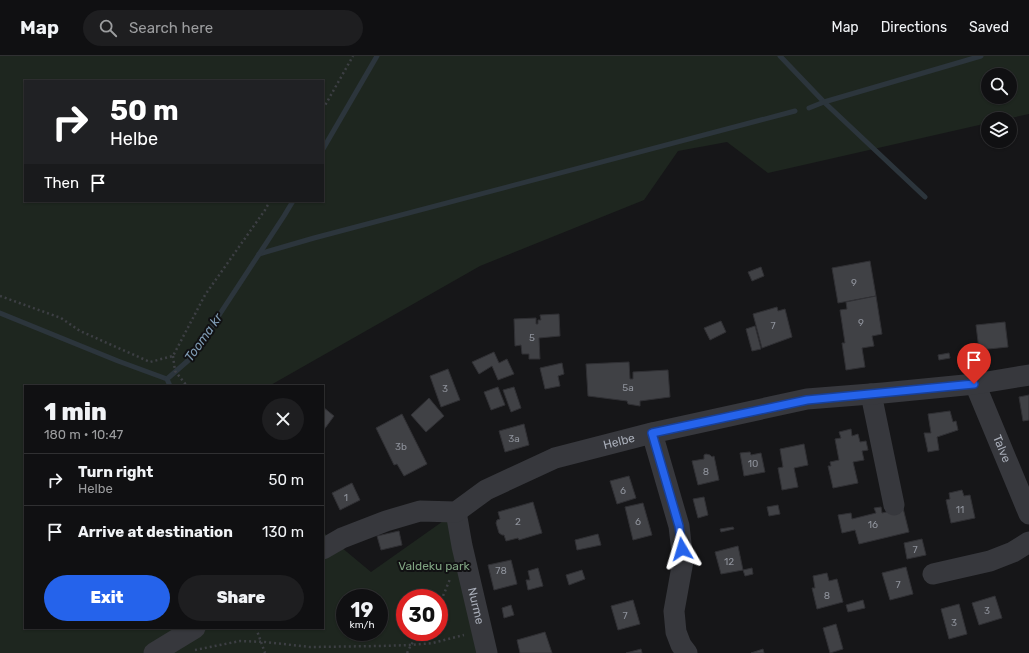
<!DOCTYPE html>
<meta charset="utf-8">
<style>
:root{--surface:#101012;--page:#1e1e20;--text:#f1f3f6;--muted:#9c9d9f;--line:#303032;--accent:#2563eb}
body{margin:0;font-family:Rubik,sans-serif;background:var(--page);color:var(--text);height:100vh;display:flex;flex-direction:column;font-size:15px;white-space:nowrap}
*{box-sizing:border-box;margin:0}
p{font-size:13px;color:var(--muted)}
.icon{flex:none;width:22px;height:22px;fill:none;stroke:currentColor;stroke-width:2;stroke-linecap:round;stroke-linejoin:round}
.map{position:relative;flex:1;overflow:hidden}
.side{position:absolute;left:24px;top:329px;width:300px;height:244px;display:flex;flex-direction:column;background:var(--surface);border-radius:0px;box-shadow:0 1px 3px #0004,0 0 0 1px var(--line)}
.side>*{flex:none}
.hud{position:absolute;left:24px;top:24px;width:300px;height:122px;border-radius:0px;box-shadow:0 1px 3px #0004,0 0 0 1px var(--line);background:#202124;color:#fff;overflow:hidden}
.buttons{position:absolute;left:981px;top:12px;display:grid;gap:8px}
.buttons a{display:grid;place-items:center;width:36px;height:36px;border-radius:50%;background:var(--surface);box-shadow:0 1px 3px #0004,0 0 0 1px var(--line);font-size:20px}
.speed{position:absolute;left:336px;top:533px;display:flex;gap:8px;font-size:20px;font-weight:700;text-align:center}
.speed>*{display:grid;place-content:center;width:52px;height:52px;border-radius:50%;background:var(--surface);box-shadow:0 1px 3px #0004,0 0 0 1px var(--line);line-height:1}
.speed small{font-size:10px;font-weight:400}
.speed .limit{border:6px solid #d22;background:#fff;color:#111}
.pin{position:absolute;display:grid;place-items:center;width:34px;height:34px;color:#fff;margin:-41px -17px;border-radius:50% 50% 50% 0;rotate:-45deg;box-shadow:0 0 4px #0007}
.pin .icon{rotate:45deg}
.me{position:absolute;width:44px;margin:-22px;rotate:353deg;stroke-linejoin:round;filter:drop-shadow(0 0 3px #0008)}
.turn{display:flex;align-items:center;gap:14px;height:84px;padding:0 20px;font-size:18px}
.turn .icon{width:52px;height:52px;stroke-width:2.5}
.turn b{display:block;font-size:28px;line-height:34px}
.then{display:flex;align-items:center;height:38px;padding:0 20px;background:#0003;gap:8px;font-size:15px}
.round{display:grid;place-items:center;flex:none;width:42px;height:42px;border-radius:21px;background:var(--page)}
.overview{display:flex;align-items:center;justify-content:space-between;height:68px;padding:0 20px}
h1{font-size:24px;font-weight:800;line-height:30px}
.cta{display:flex;gap:8px;margin-top:auto;padding:8px 20px}
.cta a{flex:1;height:46px;border-radius:24px;background:var(--accent);color:#fff;font-size:16px;font-weight:800;line-height:46px;text-align:center}
.cta a+a{background:var(--page);color:var(--text)}
ul{padding:0;list-style:none}
li{display:flex;align-items:center;gap:12px;height:52px;padding:0 20px;border-top:1px solid var(--line)}
li div{flex:1}
li b{display:block;font-size:15px}
li em{font-style:normal}
header{display:flex;align-items:center;gap:24px;box-sizing:border-box;height:56px;padding:0 20px;background:var(--surface);border-bottom:1px solid var(--line)}
header strong{font-size:19px}
nav{display:flex;gap:22px;margin-inline-start:auto;font-size:14px}
.search{width:280px;height:36px;background:var(--page);display:flex;align-items:center;gap:10px;box-sizing:border-box;padding:0 14px;border-radius:22px;color:var(--muted);font-size:15px}
.map>svg:first-child{display:block}
.green{fill:#1e261f;fill-rule:evenodd}
.lines{fill:none;stroke-linecap:round;stroke-linejoin:round}
.stream{stroke:#2c353c;stroke-width:5}
.building{fill:#404145;stroke:#303034}
.path{stroke:#3d3f44;stroke-width:2.5;stroke-dasharray:2 3;stroke-linecap:butt}
.minor{stroke:#37383d;stroke-width:21}
.route-casing{stroke:#184099;stroke-width:10}
.route{stroke:#2563eb;stroke-width:7}
.labels{text-anchor:middle;stroke-width:4;stroke-linejoin:round;paint-order:stroke}
.number-label{font-size:10px;fill:#8e929b}
.street-label{font-size:12px;fill:#a8adb8;stroke:#111113}
.park-label{font-size:12px;fill:#7fa381;stroke:#111113}
.water-label{font-size:13px;font-style:italic;fill:#7f9bb3;stroke:#111113}
</style>
<header>
<strong>Map</strong>
<div class="search"><svg class="icon" aria-label="search" viewBox="0 0 24 24"><circle cx="10" cy="10" r="6"/><path d="M15 15l6 6"/></svg>Search here</div>
<nav><a>Map</a><a>Directions</a><a>Saved</a></nav>
</header>
<div class="map">
<svg width="1029" height="597" viewBox="0 0 1029 597">
<rect width="100%" height="100%" fill="#161618"/>
<path class="green" d="M0,0H1029V58L1006,63H988V67L768,117L727,86L678,95L644,144L480,210L269,330H25V572H323V476L371,516L456,456L487,597H163L158,587L143,597H0ZM988,19H1010V41H988ZM25,25H323V145H25ZM345,542H379V576H345ZM405,542H439V576H405Z"/>
<g class="lines">
<g class="stream">
<polyline points="780,0 824,46 925,141"/>
<polyline points="809,52 824,46 981,0"/>
<polyline points="323,93 377,0"/>
<polyline points="259,198 314,182 795,55"/>
<polyline points="0,257 118,305 167,323 191,302 284,160 293,145"/>
<polyline points="167,323 170,330"/>
</g>
</g>
<g class="building">
<polygon points="870,205 876,240 838,247 832,212"/>
<polygon points="761,211 764,220 752,225 748,216"/>
<polygon points="876,240 882,278 872,280 874,290 862,292 865,311 846,314 842,287 845,287 840,254 847,253 846,246"/>
<polygon points="777,251 778,255 785,253 792,281 762,292 753,258"/>
<polygon points="559,258 560,280 539,282 540,303 529,303 529,298 522,298 521,289 515,290 514,263 536,262 536,268 538,268 538,264 541,264 540,259"/>
<polygon points="721,265 726,276 710,284 704,272"/>
<polygon points="1005,266 1008,291 979,294 976,269"/>
<polygon points="755,270 761,293 752,295 746,273"/>
<polygon points="494,296 499,307 507,303 514,318 498,324 492,310 479,318 472,306"/>
<polygon points="949,297 950,302 939,304 938,299"/>
<polygon points="629,306 630,323 633,323 633,316 668,314 670,341 640,345 640,350 628,348 627,345 588,340 586,308"/>
<polygon points="562,307 564,318 558,320 560,330 545,333 540,312"/>
<polygon points="448,313 460,344 441,351 430,320"/>
<polygon points="498,331 505,349 491,354 484,336"/>
<polygon points="514,331 521,352 511,356 503,334"/>
<polygon points="1029,339 1029,364 1023,365 1019,341"/>
<polygon points="429,342 444,360 426,376 411,359"/>
<polygon points="323,351 334,360 323,375"/>
<polygon points="950,355 953,366 956,365 958,374 937,381 939,394 928,396 924,377 931,377 928,358"/>
<polygon points="402,358 427,408 404,420 397,408 394,409 376,372"/>
<polygon points="524,368 529,389 505,396 499,375"/>
<polygon points="851,373 852,380 858,378 860,386 866,385 868,394 862,395 864,404 853,406 858,427 833,432 828,410 831,410 830,406 839,404 835,383 841,382 839,376"/>
<polygon points="804,388 808,409 794,412 798,431 782,434 778,412 783,411 780,393"/>
<polygon points="750,396 751,399 761,397 765,416 744,420 740,397"/>
<polygon points="706,398 710,399 712,401 714,400 719,424 698,429 692,405 704,403 704,399"/>
<polygon points="629,420 636,442 617,448 610,425"/>
<polygon points="352,427 360,444 340,454 332,437"/>
<polygon points="962,434 964,440 970,439 975,462 951,467 946,444 950,443 949,437"/>
<polygon points="704,441 708,459 698,462 693,443"/>
<polygon points="533,446 542,477 519,484 518,482 506,485 504,479 502,479 499,477 496,467 497,464 500,463 498,456"/>
<polygon points="643,447 652,479 633,484 625,451"/>
<polygon points="778,449 780,458 769,460 767,451"/>
<polygon points="881,451 882,457 903,452 909,476 859,488 855,474 842,477 838,459 851,457 852,463 876,457 874,452"/>
<polygon points="733,471 734,473 721,476 720,473"/>
<polygon points="399,475 402,489 381,494 377,480"/>
<polygon points="598,478 601,489 577,494 575,484"/>
<polygon points="922,483 926,499 907,503 904,487"/>
<polygon points="738,490 743,514 721,518 715,496"/>
<polygon points="511,504 517,528 494,534 488,509"/>
<polygon points="906,511 913,538 890,544 882,517"/>
<polygon points="538,512 543,530 528,534 526,524 530,524 528,515"/>
<polygon points="752,512 753,518 745,520 743,514"/>
<polygon points="582,514 585,523 569,529 566,519"/>
<polygon points="827,517 829,525 837,523 843,546 817,553 812,532 815,532 813,520"/>
<polygon points="995,540 1002,562 979,569 972,547"/>
<polygon points="633,544 640,568 618,574 611,550"/>
<polygon points="863,544 865,552 848,556 846,549"/>
<polygon points="959,548 967,578 949,583 941,553"/>
<polygon points="511,549 514,559 504,562 502,552"/>
<polygon points="836,568 843,593 830,597 823,572"/>
<polygon points="545,576 552,597 520,597 517,584"/>
<polygon points="641,593 642,597 626,597"/>
<polygon points="763,593 764,597 751,597"/>
</g>
<g class="lines">
<g class="path">
<polyline points="323,53 353,0"/>
<polyline points="0,240 61,262 80,275 150,306 173,300 205,239 265,154 270,145"/>
<polyline points="173,300 175,315 187,330"/>
<polyline points="439,549 441,545 450,523"/>
<polyline points="256,572 265,597"/>
<polyline points="195,594 240,585 265,586 310,591 381,590 411,589 433,587 464,579"/>
<polyline points="407,597 411,589 420,576"/>
</g>
<g class="minor">
<path id="s1" d="M975,328L1029,458"/>
<polyline points="871,338 894,449"/>
<polyline points="652,377 679,470 683,505 674,555 676,576 681,589 687,597"/>
<path id="s2" d="M456,456L462,490L487,597"/>
<path id="s3" d="M323,493L342,482L386,465L420,455L456,456L486,434L555,402L652,377L807,343L883,337L975,328L1029,319"/>
<polyline points="933,518 990,505 1013,496 1029,486"/>
<polyline points="154,597 195,572"/>
</g>
</g>
<g class="lines">
<g class="route-casing">
<polyline id="route" points="682,493 679,470 652,377 807,344 974,328"/>
</g>
<use href="#route" class="route"/>
</g>
<g class="labels">
<g class="number-label">
<text x="854" y="230">9</text>
<text x="861" y="270">9</text>
<text x="773" y="273">7</text>
<text x="532" y="285">5</text>
<text x="628" y="335">5a</text>
<text x="445" y="336">3</text>
<text x="514" y="386">3a</text>
<text x="401" y="394">3b</text>
<text x="753" y="411">10</text>
<text x="706" y="419">8</text>
<text x="623" y="438">6</text>
<text x="346" y="445">1</text>
<text x="960" y="457">11</text>
<text x="518" y="469">2</text>
<text x="638" y="469">6</text>
<text x="873" y="472">16</text>
<text x="915" y="497">7</text>
<text x="729" y="509">12</text>
<text x="501" y="518">78</text>
<text x="898" y="532">7</text>
<text x="827" y="543">8</text>
<text x="987" y="558">3</text>
<text x="625" y="563">7</text>
<text x="954" y="570">3</text>
</g>
<g class="street-label">
<text dy="4" stroke="none"><textPath href="#s3" startOffset="320">Helbe</textPath></text>
<text dy="4" stroke="none"><textPath href="#s1" startOffset="70">Talve</textPath></text>
<text dy="4" stroke="none"><textPath href="#s2" startOffset="96">Nurme</textPath></text>
</g>
<g class="park-label">
<text x="434" y="514">Valdeku park</text>
</g>
<g class="water-label">
<text transform="translate(203 281) rotate(-55)" y="5">Tooma kr</text>
</g>
</g>
</svg>
<div class="buttons">
<a><svg class="icon" aria-label="search" viewBox="0 0 24 24"><circle cx="10" cy="10" r="6"/><path d="M15 15l6 6"/></svg></a>
<a><svg class="icon" aria-label="layers" viewBox="0 0 24 24"><path d="M12 4l9 5-9 5-9-5zM3 14l9 5 9-5"/></svg></a>
</div>
<div class="speed"><div>19<small>km/h</small></div><div class="limit">30</div></div>
<div class="pin" style="left:974px;top:328px;background:#d93025"><svg class="icon" aria-label="arrive" viewBox="0 0 24 24"><path d="M6 21V4h12l-3 4 3 4H6"/></svg></div>
<svg class="me" style="left:682px;top:493px" viewBox="-20 -20 40 40"><path d="M0-17L14 15 0 8-14 15z" fill="#2563eb" stroke="#fff" stroke-width="4"/></svg>
<div class="hud">
<div class="turn"><svg class="icon" aria-label="right" viewBox="0 0 24 24"><path d="M7 20v-9h11M14 6l5 5-5 5"/></svg><div><b>50 m</b>Helbe</div></div>
<div class="then">Then<svg class="icon" aria-label="arrive" viewBox="0 0 24 24"><path d="M6 21V4h12l-3 4 3 4H6"/></svg></div>
</div>
<section class="side">
<div class="overview"><div><h1>1 min</h1><p>180 m · 10:47</p></div><a class="round"><svg class="icon" aria-label="close" viewBox="0 0 24 24"><path d="M6 6l12 12M18 6L6 18"/></svg></a></div>
<ul>
<li><svg class="icon" aria-label="right" viewBox="0 0 24 24"><path d="M7 20v-9h11M14 6l5 5-5 5"/></svg><div><b>Turn right</b><p>Helbe</p></div><em>50 m</em></li>
<li><svg class="icon" aria-label="arrive" viewBox="0 0 24 24"><path d="M6 21V4h12l-3 4 3 4H6"/></svg><div><b>Arrive at destination</b></div><em>130 m</em></li>
</ul>
<div class="cta"><a>Exit</a><a>Share</a></div>
</section>
</div>
